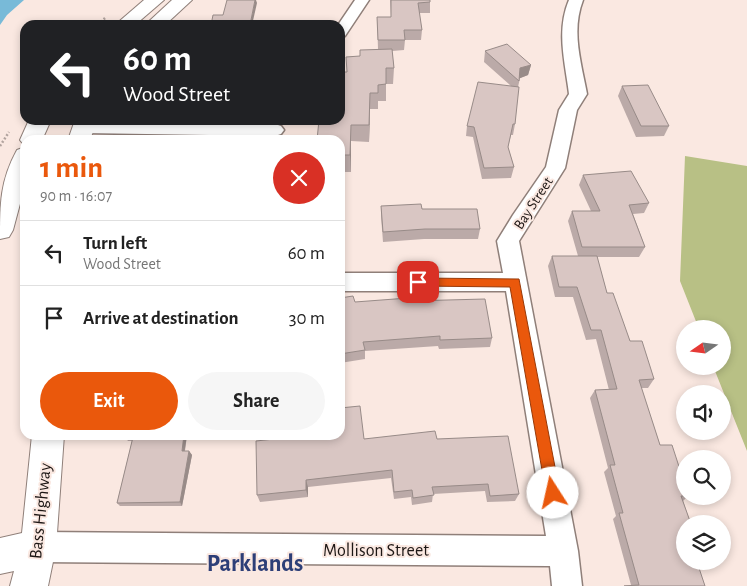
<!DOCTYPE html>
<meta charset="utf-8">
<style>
:root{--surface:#fff;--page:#f6f6f6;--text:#222;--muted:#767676;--line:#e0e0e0;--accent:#ea580c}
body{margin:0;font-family:"Alegreya Sans",sans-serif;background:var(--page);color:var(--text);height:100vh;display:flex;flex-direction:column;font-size:19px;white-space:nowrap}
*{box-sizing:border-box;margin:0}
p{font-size:16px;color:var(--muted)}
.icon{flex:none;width:28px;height:28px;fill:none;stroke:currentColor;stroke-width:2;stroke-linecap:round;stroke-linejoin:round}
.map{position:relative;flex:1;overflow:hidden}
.panel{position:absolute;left:20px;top:135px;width:325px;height:305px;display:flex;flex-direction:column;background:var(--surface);border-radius:15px;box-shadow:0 2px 8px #0003}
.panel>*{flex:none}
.guide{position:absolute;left:20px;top:20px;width:325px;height:105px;border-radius:15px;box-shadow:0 2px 8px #0003;background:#202124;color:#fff;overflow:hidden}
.needle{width:32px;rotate:256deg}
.controls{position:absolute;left:676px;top:320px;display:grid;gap:10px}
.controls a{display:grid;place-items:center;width:55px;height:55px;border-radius:50%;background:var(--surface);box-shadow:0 2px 8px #0003;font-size:25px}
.pin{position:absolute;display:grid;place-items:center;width:42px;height:42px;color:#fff;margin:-21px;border-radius:10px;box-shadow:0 2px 8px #0006}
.me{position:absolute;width:55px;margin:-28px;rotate:350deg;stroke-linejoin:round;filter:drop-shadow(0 0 4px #0008)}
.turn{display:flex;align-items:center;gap:18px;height:105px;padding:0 20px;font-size:22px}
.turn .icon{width:65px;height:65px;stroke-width:2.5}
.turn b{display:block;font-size:35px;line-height:42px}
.round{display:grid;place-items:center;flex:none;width:52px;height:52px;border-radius:26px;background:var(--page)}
.overview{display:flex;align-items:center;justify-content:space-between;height:85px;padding:0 20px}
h1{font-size:30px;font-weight:700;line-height:38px;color:var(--accent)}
.primary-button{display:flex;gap:10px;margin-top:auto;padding:10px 20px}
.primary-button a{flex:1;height:58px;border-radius:30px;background:var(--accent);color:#fff;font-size:20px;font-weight:700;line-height:58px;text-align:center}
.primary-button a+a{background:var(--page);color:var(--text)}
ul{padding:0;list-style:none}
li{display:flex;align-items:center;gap:15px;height:65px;padding:0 20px;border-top:1px solid var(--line)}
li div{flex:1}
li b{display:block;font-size:19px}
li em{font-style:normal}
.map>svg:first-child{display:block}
.forest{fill:#b8c085}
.water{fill:#78bad8}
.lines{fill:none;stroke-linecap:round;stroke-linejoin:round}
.minor-casing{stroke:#8f7f79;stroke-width:3}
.trunk-casing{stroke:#8f7f79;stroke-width:2}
.path{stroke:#b1a39e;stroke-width:2.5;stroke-dasharray:2 2;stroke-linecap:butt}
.minor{fill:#fff;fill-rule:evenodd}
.trunk{fill:#fff;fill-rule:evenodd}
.wall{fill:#bbaaa8}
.shaded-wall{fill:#988b88}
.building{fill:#d9c6c3;stroke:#988b88}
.route{fill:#ea580c;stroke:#983908}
.labels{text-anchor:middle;stroke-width:4;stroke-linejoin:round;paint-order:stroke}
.street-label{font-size:15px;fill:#1d1715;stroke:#fae8e1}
.near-street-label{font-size:18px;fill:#1d1715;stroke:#fae8e1}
.near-district-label{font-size:24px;font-weight:bold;fill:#2d3e77;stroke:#fae8e1}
</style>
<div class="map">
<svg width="747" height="586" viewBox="0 0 747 586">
<rect width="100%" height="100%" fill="#fae8e1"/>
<polygon class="forest" points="685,156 747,166 747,451 713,366 722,366 722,329 699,329 680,281"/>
<polygon class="water" points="0,0 24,0 7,15 0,25"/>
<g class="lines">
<g class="minor-casing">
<g id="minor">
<polygon points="355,0 369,0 345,36 340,38 340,25 338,25"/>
<path d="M569,0H583C571,31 581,62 587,94L577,110L565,168L519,241L578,551L582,586H552L550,566L38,562L28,557L23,547L28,537L38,532L546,536L506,291H340V273H503L497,241L513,215L546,167L559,110L569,94C565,62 556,31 569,0Z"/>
<polygon points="84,121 275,124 281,126 284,130 281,134 275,136 84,133 78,131 75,127 78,123"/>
</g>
</g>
<g class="trunk-casing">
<g id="trunk">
<polygon points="144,0 164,0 135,25 115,25"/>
<polygon points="172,0 192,0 165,25 145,25"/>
<polygon points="29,120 51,120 42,140 25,140 25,146 20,140"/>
<polygon points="75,120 97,120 90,140 68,140"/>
<path d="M25,147V185L13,230L9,237L0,239C0,204 0,181 17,150Z"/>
<polygon points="32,435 64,435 56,547 48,586 10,586 14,571 0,574 0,538 22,533"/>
</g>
</g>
<g class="path">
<polyline points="98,25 105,18"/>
<polyline points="0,146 9,132"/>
</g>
<use href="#minor" class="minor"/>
<use href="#trunk" class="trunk"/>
</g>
<g class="wall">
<polygon points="390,0 430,2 430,13 419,13 422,30 421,40 405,40 404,50 392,51 394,68 393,84 386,84 386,101 378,101 378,109 370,109 369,142 351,141 351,172 341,172 340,204 340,120 347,72 360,56 378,49 377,17 391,17"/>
<polygon points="485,51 531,65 528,75 520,78 518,87 515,124 513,135 511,135 508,147 514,167 511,178 482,179 473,137 466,136 467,126 511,86 484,62"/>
<polygon points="622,86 669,126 664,136 636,137 618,96"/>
<polygon points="583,175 649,203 644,213 633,214 645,247 639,257 597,257 607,293 630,341 654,379 648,388 641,388 660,445 685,485 685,496 688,496 683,501 704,562 698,566 705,586 631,585 613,519 616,516 604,472 608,468 590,398 595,390 609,390 596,339 586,340 573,297 555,297 548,266 552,256 578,256 568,221 572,211 591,211 579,185"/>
<polygon points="381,206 422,209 480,229 478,239 424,239 383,242 381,216"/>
<polygon points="340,298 355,302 409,301 492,338 490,347 439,349 438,346 365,351 365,359 340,363"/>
<polygon points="126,435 187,435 185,451 189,451 192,455 182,506 120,506 117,503 132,441 128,441 125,437"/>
<polygon points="364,439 437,439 519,494 515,501 487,502 485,491 433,494 432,502 412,505 411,497 394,499 391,478 308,487 308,497 260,502 257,495"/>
</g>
<g class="shaded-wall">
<polygon points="255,0 256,0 257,3 252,25 250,25"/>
<polygon points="531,65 528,75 518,79 520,68"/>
<polygon points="370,93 370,109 369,142 369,125"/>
<polygon points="351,125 351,172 350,155"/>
<polygon points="340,155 341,172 340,204"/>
<polygon points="184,435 187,435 184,455 182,451"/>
<polygon points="189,451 192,455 182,506 180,502"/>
<polygon points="306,480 308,487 308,497 306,490"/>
</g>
<g class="building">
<polygon points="227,0 255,0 250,25 211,25 213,15 223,15"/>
<polygon points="391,0 430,0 430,2 418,3 422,30 404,30 405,40 378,40 377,17 391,17"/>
<polygon points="507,44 531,65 520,68 519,81 485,51"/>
<polygon points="392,49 394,68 386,68 386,84 378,85 378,93 370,93 369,125 351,125 350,155 340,155 340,163 340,140 317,140 319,120 340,120 340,72 347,72 346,57 360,56 360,50"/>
<polygon points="478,82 519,87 515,124 513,124 508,147 514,167 484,168 474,127 467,126"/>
<polygon points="648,85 669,126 641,126 622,86"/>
<polygon points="127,137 179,137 178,140 126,140"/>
<polygon points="631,171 649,203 629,205 645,247 582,247 572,211 600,211 583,175"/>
<polygon points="421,204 422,209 477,209 480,229 425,229 383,232 381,206"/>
<polygon points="552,256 597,256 607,293 613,293 630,341 642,341 654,379 639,380 660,445 672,445 685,485 685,496 681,496 691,524 685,524 685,561 703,561 704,562 697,562 705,586 624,586 639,585 619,513 623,513 610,465 615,465 595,390 617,389 601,330 591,330 577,287 559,287"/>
<polygon points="353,296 355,302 408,298 409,301 485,299 492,338 440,340 440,336 363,342 365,350 340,354 340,298"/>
<polygon points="360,406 364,439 435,431 437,439 508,436 519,494 490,496 488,484 432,487 434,495 413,498 412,490 394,492 392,470 306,480 306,490 257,495 256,441 310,435 340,435 340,408"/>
<polygon points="126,435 184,435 182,451 189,451 180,502 117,503 133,437 125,437"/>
</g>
<polygon class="route" points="418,278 519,279 560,493 558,498 553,500 548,498 546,493 510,287 418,286 412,282"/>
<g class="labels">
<g class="street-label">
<text transform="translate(533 203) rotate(-57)" y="5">Bay Street</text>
</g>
<g class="near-street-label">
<text transform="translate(40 511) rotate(-84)" y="6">Bass Highway</text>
<text x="376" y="556">Mollison Street</text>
</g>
<g class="near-district-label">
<text x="255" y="571">Parklands</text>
</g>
</g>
</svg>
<div class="controls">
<a><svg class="needle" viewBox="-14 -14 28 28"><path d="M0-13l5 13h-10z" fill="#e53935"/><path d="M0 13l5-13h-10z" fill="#767676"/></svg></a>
<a><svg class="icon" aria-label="sound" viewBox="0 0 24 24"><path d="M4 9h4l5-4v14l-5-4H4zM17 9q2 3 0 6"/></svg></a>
<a><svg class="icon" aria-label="search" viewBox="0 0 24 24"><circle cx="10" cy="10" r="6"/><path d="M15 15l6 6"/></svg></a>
<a><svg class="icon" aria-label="layers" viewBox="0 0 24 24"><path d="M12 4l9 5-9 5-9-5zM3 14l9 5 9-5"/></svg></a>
</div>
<div class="pin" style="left:418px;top:282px;background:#d93025"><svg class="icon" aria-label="arrive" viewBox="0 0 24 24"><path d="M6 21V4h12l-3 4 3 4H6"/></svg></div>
<svg class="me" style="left:553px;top:493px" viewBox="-20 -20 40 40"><circle r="19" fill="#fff"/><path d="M0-13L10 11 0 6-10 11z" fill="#ea580c"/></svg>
<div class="guide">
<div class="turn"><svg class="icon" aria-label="left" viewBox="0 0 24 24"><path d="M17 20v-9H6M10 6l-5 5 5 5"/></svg><div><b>60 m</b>Wood Street</div></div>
</div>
<section class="panel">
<div class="overview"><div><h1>1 min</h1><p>90 m · 16:07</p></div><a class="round" style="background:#d93025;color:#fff"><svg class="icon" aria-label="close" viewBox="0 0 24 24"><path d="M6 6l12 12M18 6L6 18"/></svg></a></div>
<ul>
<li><svg class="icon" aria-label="left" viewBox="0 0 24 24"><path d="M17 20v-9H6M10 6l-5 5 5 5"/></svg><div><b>Turn left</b><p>Wood Street</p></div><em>60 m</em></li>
<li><svg class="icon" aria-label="arrive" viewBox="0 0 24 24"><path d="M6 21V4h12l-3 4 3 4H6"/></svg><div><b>Arrive at destination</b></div><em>30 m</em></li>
</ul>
<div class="primary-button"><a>Exit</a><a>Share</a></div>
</section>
</div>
